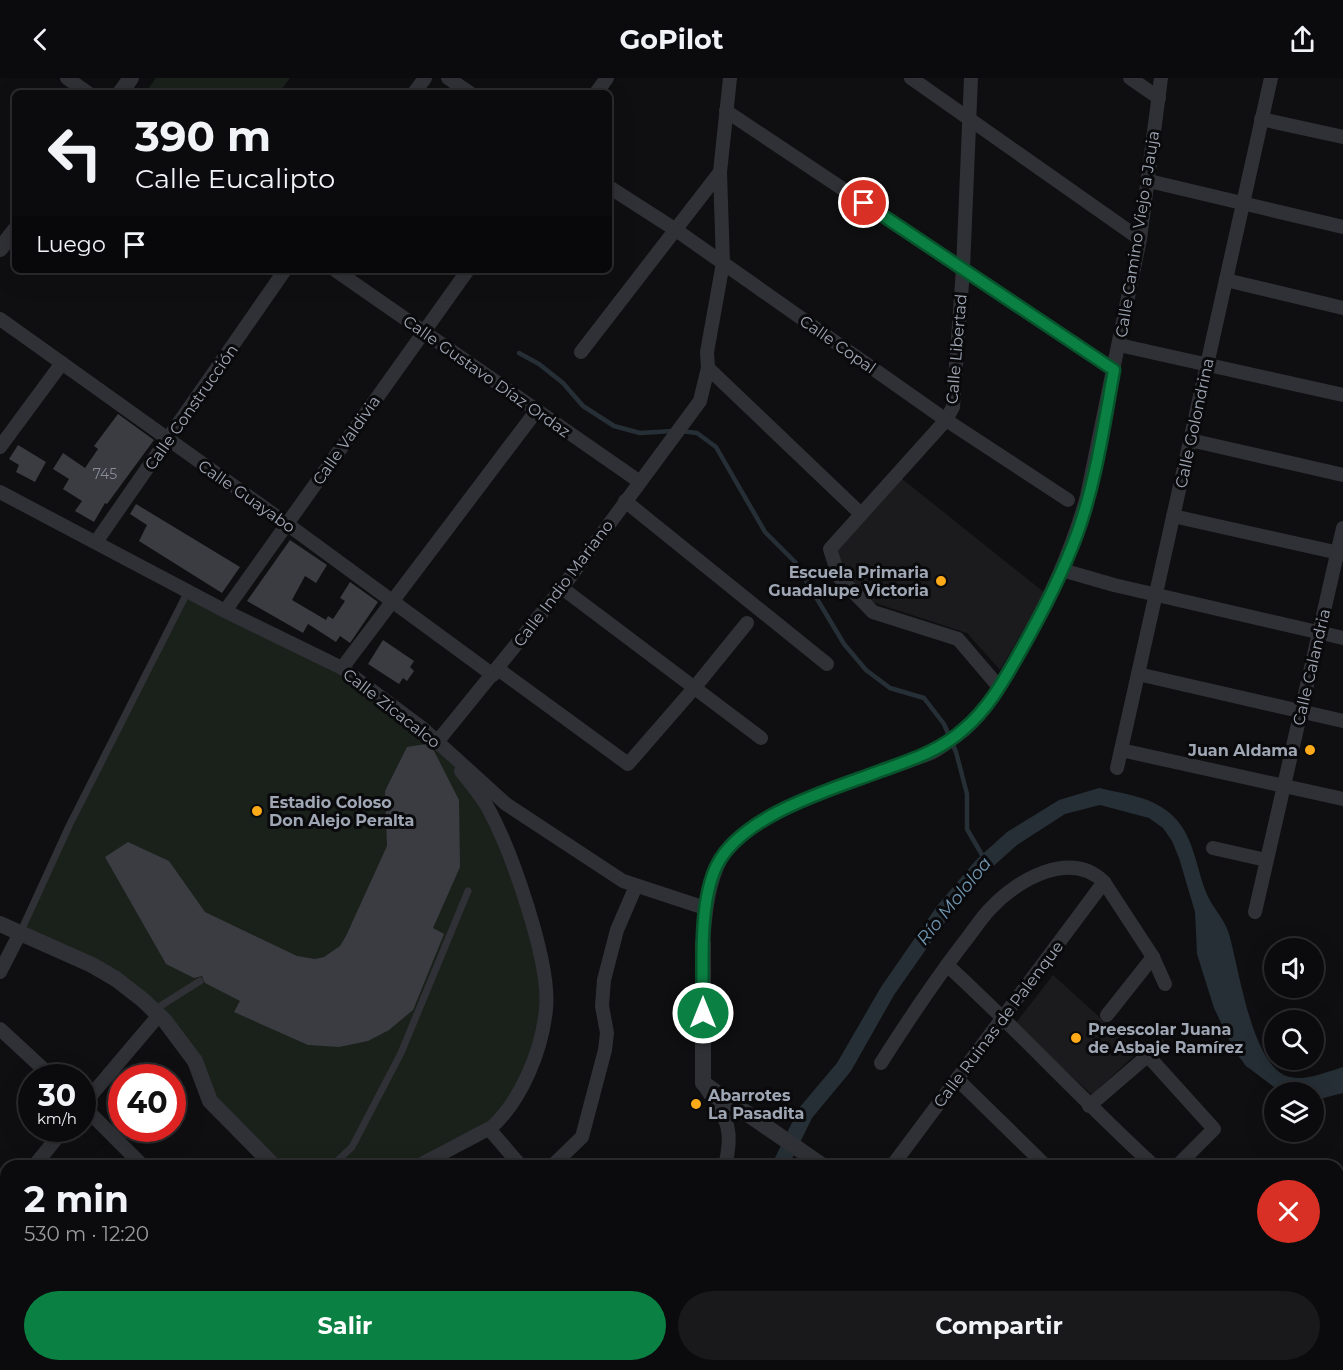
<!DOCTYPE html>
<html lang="es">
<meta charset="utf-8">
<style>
:root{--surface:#0b0b0d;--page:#19191b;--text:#f1f3f6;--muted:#9a9b9d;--line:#2b2b2e;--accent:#0b8043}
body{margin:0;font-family:Montserrat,sans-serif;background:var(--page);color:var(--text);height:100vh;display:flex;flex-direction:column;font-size:22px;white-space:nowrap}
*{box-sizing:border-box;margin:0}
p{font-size:20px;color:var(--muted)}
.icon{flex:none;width:33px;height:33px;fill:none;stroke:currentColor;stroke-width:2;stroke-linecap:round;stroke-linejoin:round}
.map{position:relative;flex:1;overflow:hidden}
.drawer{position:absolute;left:0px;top:1082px;width:1344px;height:212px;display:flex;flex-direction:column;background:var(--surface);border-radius:18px 18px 0 0;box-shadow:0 6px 24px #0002,0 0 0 2px var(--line)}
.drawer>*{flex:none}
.banner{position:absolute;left:12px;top:12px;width:600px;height:183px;border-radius:9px;box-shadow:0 6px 24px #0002,0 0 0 2px var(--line);background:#0b0b0d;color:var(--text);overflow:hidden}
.controls{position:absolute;left:1264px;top:860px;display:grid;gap:12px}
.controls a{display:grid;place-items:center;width:60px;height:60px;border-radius:50%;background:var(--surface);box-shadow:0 6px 24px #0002,0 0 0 2px var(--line);font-size:30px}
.speed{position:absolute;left:18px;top:986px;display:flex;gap:12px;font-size:30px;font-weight:700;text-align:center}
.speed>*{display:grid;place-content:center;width:78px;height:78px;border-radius:50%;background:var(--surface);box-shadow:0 6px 24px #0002,0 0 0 2px var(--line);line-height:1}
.speed small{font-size:15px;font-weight:400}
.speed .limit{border:9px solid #d22;background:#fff;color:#111}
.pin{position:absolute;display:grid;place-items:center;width:51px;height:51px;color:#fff;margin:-26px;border:3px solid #fff;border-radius:50%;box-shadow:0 2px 6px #0007}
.me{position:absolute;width:66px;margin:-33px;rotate:0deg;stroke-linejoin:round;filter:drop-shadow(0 0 4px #0008)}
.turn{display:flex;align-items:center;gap:21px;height:126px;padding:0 24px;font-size:27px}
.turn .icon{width:78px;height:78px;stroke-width:2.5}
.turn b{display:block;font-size:42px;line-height:51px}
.then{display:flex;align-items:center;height:57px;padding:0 24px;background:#0003;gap:12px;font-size:22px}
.round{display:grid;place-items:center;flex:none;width:63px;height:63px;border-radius:32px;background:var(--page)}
.overview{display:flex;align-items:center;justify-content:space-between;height:102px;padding:0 24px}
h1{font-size:36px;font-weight:700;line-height:45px}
.action{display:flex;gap:12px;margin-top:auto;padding:12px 24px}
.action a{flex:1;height:69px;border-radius:36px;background:var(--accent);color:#fff;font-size:24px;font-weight:700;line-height:69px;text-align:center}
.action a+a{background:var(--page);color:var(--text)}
header{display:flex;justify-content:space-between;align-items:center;height:78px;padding:0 24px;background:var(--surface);font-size:27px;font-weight:700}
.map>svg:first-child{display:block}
.built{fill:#1b1b1e}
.green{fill:#19211a}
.water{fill:#252f35}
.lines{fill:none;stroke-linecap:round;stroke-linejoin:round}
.stream{stroke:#252f35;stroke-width:4.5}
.building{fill:#3b3c42}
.service{stroke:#303136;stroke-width:7}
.minor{stroke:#303136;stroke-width:14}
.tertiary{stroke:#303136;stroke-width:16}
.route-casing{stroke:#07532c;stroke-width:15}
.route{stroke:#0b8043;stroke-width:10}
.poi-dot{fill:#ffaa19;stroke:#0a0a0c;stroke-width:2}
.labels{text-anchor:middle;stroke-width:6;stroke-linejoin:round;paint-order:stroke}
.number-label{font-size:14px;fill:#868c98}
.street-label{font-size:16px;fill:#9fa6b4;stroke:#0a0a0c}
.poi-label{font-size:16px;font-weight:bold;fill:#9fa6b4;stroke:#0a0a0c;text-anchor:start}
.water-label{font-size:18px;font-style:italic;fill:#7197b3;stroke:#0a0a0c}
</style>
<header><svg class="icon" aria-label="back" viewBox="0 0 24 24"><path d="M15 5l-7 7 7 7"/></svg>GoPilot<svg class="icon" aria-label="share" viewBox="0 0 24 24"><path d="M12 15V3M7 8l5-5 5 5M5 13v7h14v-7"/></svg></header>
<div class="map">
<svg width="1343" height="1292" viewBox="0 0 1343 1292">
<rect width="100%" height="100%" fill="#0f0f11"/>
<g class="built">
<polygon points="901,400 1045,515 1000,592 967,555 872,524 842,491 837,471"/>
<polygon points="1053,897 1138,974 1092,1017 1015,946"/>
</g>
<g class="green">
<polygon points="156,0 290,0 279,15 145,15"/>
<polygon points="188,513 342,590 441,667 487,730 544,895 542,956 501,1041 418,1087 274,1087 210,1023 195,983 143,922 20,855"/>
</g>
<path class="water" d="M1099,710C1124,716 1155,719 1174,739C1194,759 1196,789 1206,814C1211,828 1223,839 1228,853C1239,886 1251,991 1290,999C1307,1003 1326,994 1343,989V1015L1316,1022L1314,1014L1278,1012L1246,988L1234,972L1214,930L1197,876L1195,834L1179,780L1172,763L1163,750L1149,740L1100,727L1065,736L1017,767L988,793L950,837L894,917L851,993L812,1040L789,1087L768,1088L774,1082L799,1030L837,985L881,909L937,828L976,782L1007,754L1059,722Z"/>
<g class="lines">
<g class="stream">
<polyline points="519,275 539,286 563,305 583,328 614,348 640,355 673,353"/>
<polyline points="681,353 697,355 716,369 765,454 795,484 844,566 866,592 890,610 924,620 944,646 956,674 967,716 967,751 985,782"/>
</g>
</g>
<g class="building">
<polygon points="118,336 154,362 107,426 105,425 94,444 75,433 82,423 63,411 69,401 53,391 63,375 85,390 98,371 94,368"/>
<polygon points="18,367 46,384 35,404 16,394 19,387 9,381"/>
<polygon points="136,426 240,489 222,515 139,463 147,447 130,436"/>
<polygon points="290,462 327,487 316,505 305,498 292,522 326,542 328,538 333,541 345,523 340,520 350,504 378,524 350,565 340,558 336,564 308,546 303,555 247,523"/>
<polygon points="383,562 414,583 410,589 414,593 407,603 403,600 399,606 368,586"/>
<polygon points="426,666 434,673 459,722 460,789 433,850 444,856 413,932 389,952 368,963 339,969 308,967 234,934 240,923 205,905 202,898 194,900 166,886 105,779 128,764 169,783 205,834 297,878 315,881 324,879 340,868 346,858 387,768 385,713 407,669"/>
</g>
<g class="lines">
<g class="service">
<polyline points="20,855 69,748 188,513"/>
<polyline points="154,932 200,903"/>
<polyline points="332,1088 352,1069 401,975 468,813"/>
</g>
<g class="minor">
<polyline points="67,0 88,15"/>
<polyline points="448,0 470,15"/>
<polyline points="911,0 1140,161"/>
<polyline points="971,0 963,191 953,329 946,342 830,471 839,499 873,534 958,561 999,609"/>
<polyline points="1130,0 1159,20"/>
<polyline points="414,15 425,0"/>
<polyline points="596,15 607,0"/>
<polyline points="726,33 1114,292"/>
<polyline points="1261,41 1343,59"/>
<polyline points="1149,103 1343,149"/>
<polyline points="609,109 676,152 946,342 1068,422"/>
<polyline points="335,192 640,404"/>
<polyline points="1226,202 1343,230"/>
<polyline points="0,241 287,446 493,597"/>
<polyline points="1119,267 1343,317"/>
<polyline points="581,274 720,94 730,0"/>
<polyline points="708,290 861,436"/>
<polyline points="1190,362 1343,397"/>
<polyline points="0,369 62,285"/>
<polyline points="0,414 225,533 342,590 421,649 506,726 623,803 705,830"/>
<polyline points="625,423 827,586"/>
<polyline points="1173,438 1343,476"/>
<polyline points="96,464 285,192"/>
<polyline points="1062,492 1114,507 1343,560"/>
<polyline points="562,510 761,660"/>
<polyline points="225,533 468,192"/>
<polyline points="342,590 537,332"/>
<polyline points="498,591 628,686 695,609 747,545"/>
<polyline points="1138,596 1343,643"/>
<polyline points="437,664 562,510 700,323 708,290 707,274 723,185 720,94"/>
<polyline points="1121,672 1343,721"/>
<polyline points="1117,690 1271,0"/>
<polyline points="1213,770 1266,782"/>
<polyline points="1255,834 1343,450"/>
<path d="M703,865C705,839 707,814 717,789C739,730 877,698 933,674C943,669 954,660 963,653C987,633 1001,607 1016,580C1046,529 1071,476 1087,418L1140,161L1161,0"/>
<path d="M947,887C1018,952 1083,1023 1154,1088"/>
<polyline points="0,894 20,855"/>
<polyline points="1107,937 1153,879"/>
<polyline points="0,951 52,999"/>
<polyline points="1149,979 1214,1051 1177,1088"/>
<path d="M881,985C907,944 933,905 962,867C972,855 980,841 991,830C1017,802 1070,771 1104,804L1153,879L1165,906"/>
<polyline points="957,1001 1046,1088"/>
<path d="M704,1007C725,1040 735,1047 725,1088"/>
<polyline points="82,1027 143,1088"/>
<polyline points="82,1028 159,937"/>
<polyline points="1089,1028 1159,968"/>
<polyline points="489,1051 521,1088"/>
<polyline points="34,1088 65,1050"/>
<path d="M418,1088L492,1049C522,1021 542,972 546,931C551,884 511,772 488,730C481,717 470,705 461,693"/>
<polyline points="552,1088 582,1059 605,972 607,955 602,928 604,902 617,852 636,808"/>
<polyline points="892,1088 1104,804"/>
<polyline points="0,1129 6,1122"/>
<polyline points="0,1195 6,1201"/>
<polyline points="1338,1200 1343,1205"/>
<polyline points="1338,1225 1343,1219"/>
<polyline points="96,1287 101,1292"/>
<polyline points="129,1292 133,1287"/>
<polyline points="506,1292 513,1287"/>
<polyline points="1276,1292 1281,1287"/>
</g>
<g class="tertiary">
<polyline points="120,15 131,0"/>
<polyline points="0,171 15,152"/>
<polyline points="0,846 92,887 116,901 143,922 165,943 195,983 210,1023 274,1088"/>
<polyline points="703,865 703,1005 823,1088"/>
<polyline points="1086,1287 1093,1292"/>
</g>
</g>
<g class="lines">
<g class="route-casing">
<path id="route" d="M703,935C703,892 698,825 717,787C742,738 826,713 875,695C907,683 939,674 964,651C989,630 1004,602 1020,574C1041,537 1062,497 1077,456C1096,404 1104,346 1114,292L864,125"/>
</g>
<use href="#route" class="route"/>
</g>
<g class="poi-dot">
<circle cx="941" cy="503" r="6"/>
<circle cx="1310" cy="672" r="6"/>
<circle cx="257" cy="733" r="6"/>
<circle cx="1076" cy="960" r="6"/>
<circle cx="696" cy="1026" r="6"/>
</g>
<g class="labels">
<g class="number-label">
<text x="105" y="401">745</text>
</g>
<g class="street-label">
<text transform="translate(1137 156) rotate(-81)" y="6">Calle Camino Viejo a Jauja</text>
<text transform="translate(838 266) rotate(35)" y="6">Calle Copal</text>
<text transform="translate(956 271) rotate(-85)" y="6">Calle Libertad</text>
<text transform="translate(487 298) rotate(35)" y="6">Calle Gustavo Díaz Ordaz</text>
<text transform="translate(191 329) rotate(-55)" y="6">Calle Construcción</text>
<text transform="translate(1194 345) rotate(-78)" y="6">Calle Golondrina</text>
<text transform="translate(346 362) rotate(-55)" y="6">Calle Valdivia</text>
<text transform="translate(247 418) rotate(35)" y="6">Calle Guayabo</text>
<text transform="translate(563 505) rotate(-53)" y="6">Calle Indio Mariano</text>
<text transform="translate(1311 589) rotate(-77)" y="6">Calle Calandria</text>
<text transform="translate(392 630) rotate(38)" y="6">Calle Zicacalco</text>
<text transform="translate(998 946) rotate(-53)" y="6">Calle Ruinas de Palenque</text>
</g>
<g class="poi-label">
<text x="929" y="500" text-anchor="end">Escuela Primaria<tspan x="929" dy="18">Guadalupe Victoria</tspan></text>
<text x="1298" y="678" text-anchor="end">Juan Aldama</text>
<text x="269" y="730">Estadio Coloso<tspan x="269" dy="18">Don Alejo Peralta</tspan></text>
<text x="1088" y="957">Preescolar Juana<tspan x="1088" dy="18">de Asbaje Ramírez</tspan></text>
<text x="708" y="1023">Abarrotes<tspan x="708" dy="18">La Pasadita</tspan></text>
</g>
<g class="water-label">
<text transform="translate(954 823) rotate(-51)" y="6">Río Mololoa</text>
</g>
</g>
</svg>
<div class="controls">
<a><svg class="icon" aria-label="sound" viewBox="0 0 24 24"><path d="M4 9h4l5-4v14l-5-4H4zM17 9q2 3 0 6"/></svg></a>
<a><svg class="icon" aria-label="search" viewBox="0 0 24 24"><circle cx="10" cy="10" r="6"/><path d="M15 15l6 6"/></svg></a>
<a><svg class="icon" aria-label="layers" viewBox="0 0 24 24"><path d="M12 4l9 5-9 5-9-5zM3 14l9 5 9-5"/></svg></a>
</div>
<div class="speed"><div>30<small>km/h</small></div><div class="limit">40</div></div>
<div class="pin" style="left:864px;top:125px;background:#d93025"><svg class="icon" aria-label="arrive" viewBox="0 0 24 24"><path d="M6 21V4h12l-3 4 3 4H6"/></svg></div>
<svg class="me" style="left:703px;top:935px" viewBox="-20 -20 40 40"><circle r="17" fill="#0b8043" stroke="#fff" stroke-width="3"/><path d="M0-11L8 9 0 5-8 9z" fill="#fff"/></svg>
<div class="banner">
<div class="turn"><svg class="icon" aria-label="left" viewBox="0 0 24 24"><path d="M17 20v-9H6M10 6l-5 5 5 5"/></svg><div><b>390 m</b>Calle Eucalipto</div></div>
<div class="then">Luego<svg class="icon" aria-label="arrive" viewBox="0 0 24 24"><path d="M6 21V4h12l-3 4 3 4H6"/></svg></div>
</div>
<section class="drawer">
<div class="overview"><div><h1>2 min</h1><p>530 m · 12:20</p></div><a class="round" style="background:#d93025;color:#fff"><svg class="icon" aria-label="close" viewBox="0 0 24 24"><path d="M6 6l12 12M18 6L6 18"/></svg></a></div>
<div class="action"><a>Salir</a><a>Compartir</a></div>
</section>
</div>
